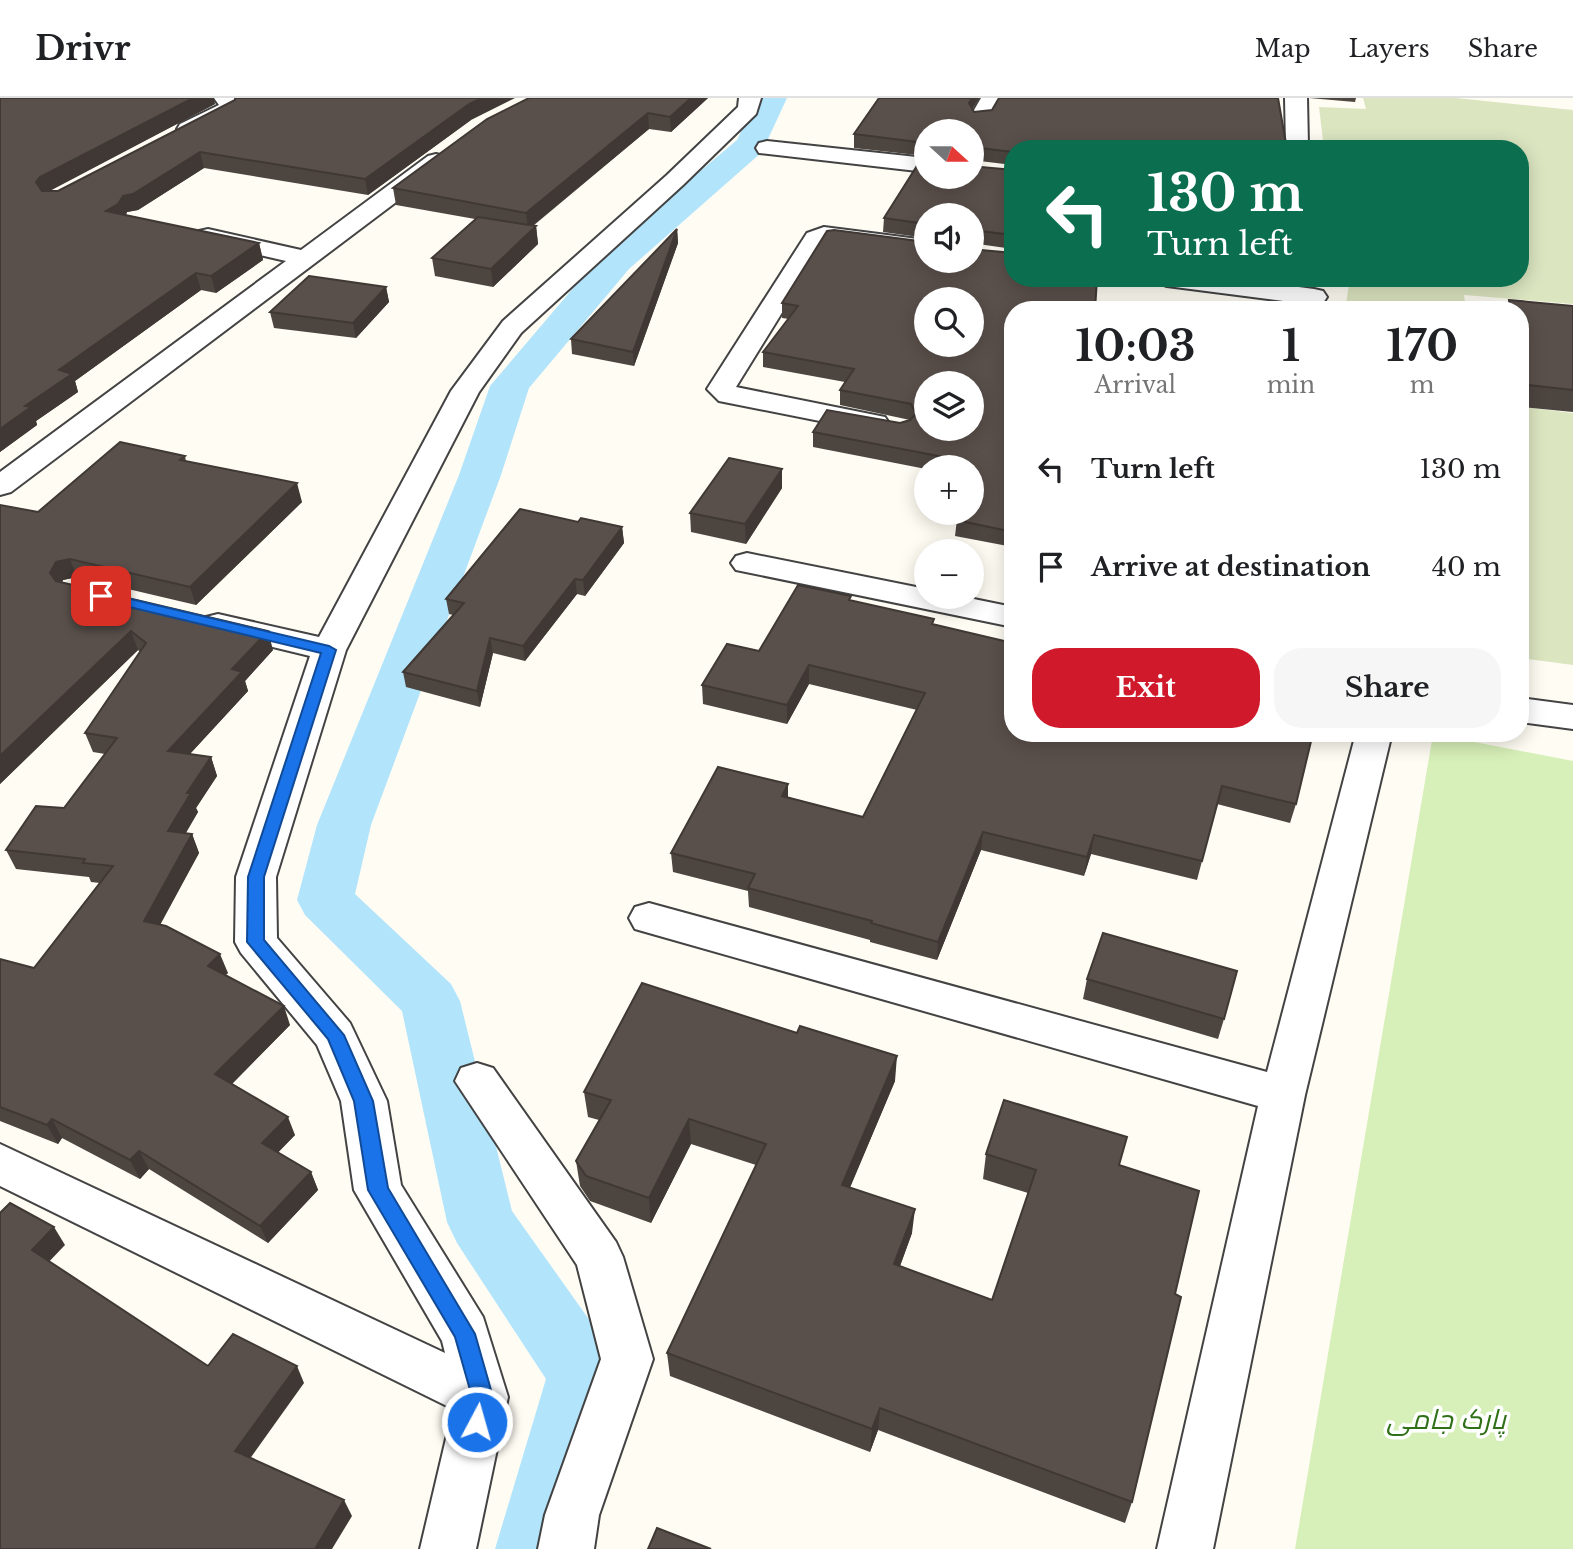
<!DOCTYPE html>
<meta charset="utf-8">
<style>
:root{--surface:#fff;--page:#f6f6f6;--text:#202124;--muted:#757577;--line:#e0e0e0;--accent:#d0192a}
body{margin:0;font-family:"Libre Baskerville",Cairo,serif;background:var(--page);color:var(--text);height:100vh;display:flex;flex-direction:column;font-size:26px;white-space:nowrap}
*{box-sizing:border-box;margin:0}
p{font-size:23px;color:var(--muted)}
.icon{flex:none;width:38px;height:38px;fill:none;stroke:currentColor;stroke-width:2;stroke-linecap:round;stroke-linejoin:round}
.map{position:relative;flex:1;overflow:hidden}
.panel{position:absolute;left:1004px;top:203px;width:525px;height:441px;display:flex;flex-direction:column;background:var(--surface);border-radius:28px;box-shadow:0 4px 18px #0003}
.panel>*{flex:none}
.banner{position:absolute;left:1004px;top:42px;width:525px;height:147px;border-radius:28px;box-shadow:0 4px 18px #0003;background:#0b6e4f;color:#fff;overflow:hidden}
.needle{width:46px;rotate:111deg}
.fabs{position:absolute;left:914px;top:21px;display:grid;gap:14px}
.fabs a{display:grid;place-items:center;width:70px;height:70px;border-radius:50%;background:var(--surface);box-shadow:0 4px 18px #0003;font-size:35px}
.pin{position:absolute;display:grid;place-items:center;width:60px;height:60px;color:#fff;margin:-30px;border-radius:14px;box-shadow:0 4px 10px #0006}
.me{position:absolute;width:77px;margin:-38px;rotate:6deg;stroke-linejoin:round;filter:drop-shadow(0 0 5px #0008)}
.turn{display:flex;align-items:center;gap:24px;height:147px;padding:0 28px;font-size:32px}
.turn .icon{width:91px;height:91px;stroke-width:2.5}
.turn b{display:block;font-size:49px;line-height:60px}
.eta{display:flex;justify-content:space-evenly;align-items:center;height:119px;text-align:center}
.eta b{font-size:42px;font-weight:700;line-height:49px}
.primary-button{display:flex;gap:14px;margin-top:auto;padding:14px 28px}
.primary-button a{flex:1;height:80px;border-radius:28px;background:var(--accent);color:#fff;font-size:28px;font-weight:700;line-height:80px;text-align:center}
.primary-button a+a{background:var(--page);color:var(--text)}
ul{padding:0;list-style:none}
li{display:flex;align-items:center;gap:21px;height:98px;padding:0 28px}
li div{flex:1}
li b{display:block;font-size:26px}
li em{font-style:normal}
header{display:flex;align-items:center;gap:42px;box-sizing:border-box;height:98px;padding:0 35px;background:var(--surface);border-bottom:2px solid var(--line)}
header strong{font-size:33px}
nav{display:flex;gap:38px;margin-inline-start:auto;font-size:24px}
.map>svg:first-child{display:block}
.green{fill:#d7efb8}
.cemetery{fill:#dbe5c0}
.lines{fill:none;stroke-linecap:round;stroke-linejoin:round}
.canal{fill:#b2e4fc;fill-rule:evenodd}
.minor-casing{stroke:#434343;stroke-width:4}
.minor{fill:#fff;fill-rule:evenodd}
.wall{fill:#4d4540}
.shaded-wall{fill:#3f3834}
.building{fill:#5a504b;stroke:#3f3834;stroke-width:2;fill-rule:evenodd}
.route{fill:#1a73e8;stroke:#114b97;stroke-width:2}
.labels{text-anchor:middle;stroke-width:7;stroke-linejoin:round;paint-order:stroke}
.near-park-label{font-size:28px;font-style:italic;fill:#2f7018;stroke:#fff}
</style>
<header>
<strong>Drivr</strong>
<nav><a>Map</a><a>Layers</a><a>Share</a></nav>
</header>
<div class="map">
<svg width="1573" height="1451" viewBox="0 0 1573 1451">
<rect width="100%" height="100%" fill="#fffcf3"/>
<polygon class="green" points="1433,636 1573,663 1573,1451 1295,1451"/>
<g class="cemetery">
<polygon points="1363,0 1456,0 1573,12 1573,206 1464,197 1466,212 1345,212 1350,180 1521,180 1521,51 1324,51 1319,9 1366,11"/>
<polygon points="1521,309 1573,315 1573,567 1521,560"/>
</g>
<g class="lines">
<polygon class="canal" points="757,0 787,0 762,54 629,171 529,290 501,377 371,727 355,796 451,886 460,903 512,1113 610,1251 620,1275 573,1451 495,1451 546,1281 457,1145 447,1124 402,913 305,817 297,802 317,727 459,377 490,288 603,155 737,42"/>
<g class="minor-casing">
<g id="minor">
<path d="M214,0H240L242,3C237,19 196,40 180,36L177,31L180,26L219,7Z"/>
<polygon points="739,0 761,0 756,16 683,87 521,235 479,294 346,552 276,779 277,840 350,925 387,1003 401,1087 483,1219 508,1299 476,1451 420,1451 453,1311 0,1088 0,1046 445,1255 442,1243 354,1092 341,1003 317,947 241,855 235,844 236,779 310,558 206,533 201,526 206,519 218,516 319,539 451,293 503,223 667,77 738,9"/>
<polygon points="981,0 1003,0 989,24 973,24 970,19"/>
<polygon points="1285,0 1307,0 1308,47 1311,51 1288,51 1286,48"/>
<polygon points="767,43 926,60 926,74 759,55 756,50 759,45"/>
<polygon points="436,56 444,58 447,63 444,68 11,394 0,397 0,374 286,163 199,143 196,138 199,133 208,131 301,152 428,58"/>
<polygon points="824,129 926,142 926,156 834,143 825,145 736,289 885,319 889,325 885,331 875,334 729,305 719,303 707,291 807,135"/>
<polygon points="1154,180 1229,180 1314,191 1323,193 1327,199 1323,205 1314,207 1167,188 1158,185"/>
<polygon points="747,455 926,491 926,499 964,499 1013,509 1013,529 736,472 731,465 736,458"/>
<polygon points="1521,600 1573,607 1573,631 1521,624"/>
<polygon points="1356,635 1392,635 1305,997 1213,1451 1157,1451 1258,1008 649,835 635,831 629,820 635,809 649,805 1267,974"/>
<polygon points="477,965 493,970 616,1144 623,1159 653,1261 599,1417 594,1451 538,1451 545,1417 601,1261 577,1167 455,983 461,970"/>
</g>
</g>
<use href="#minor" class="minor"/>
</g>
<g class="wall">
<polygon points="0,0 215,6 48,93 58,93 235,2 471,22 368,97 204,70 138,112 127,114 126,117 259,145 263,162 216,195 201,192 75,283 78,294 36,323 37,327 0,354"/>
<polygon points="529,0 708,0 671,34 649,31 533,128 536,128 538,146 493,189 435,178 432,160 475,121 396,107 393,90"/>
<polygon points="979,0 972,11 974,14 1013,51 1013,67 971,62 926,33 926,58 854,50 854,36"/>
<polygon points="1309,0 1356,0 1355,4"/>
<polygon points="1013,72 1013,151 971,145 971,117 926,117 926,140 883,134 884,120 926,79"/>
<polygon points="677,131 678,145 634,268 572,256 571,241"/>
<polygon points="386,189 389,204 356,240 274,230 270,214"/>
<polygon points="1509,202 1573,208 1573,314 1521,309 1521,212 1506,212"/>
<polygon points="782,205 1013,212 1013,449 955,438 957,421 943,418 943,415 971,415 971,369 926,369 926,371 813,349 813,334 900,325 910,322 840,307 840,292 845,284 763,269 763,254 789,221 782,220"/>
<polygon points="185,358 186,363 302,404 196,507 77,479 63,482 62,484 273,552 245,583 248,593 190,656 211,659 217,678 196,710 198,714 186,735 192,736 199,755 160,826 228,875 225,877 290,927 232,986 295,1037 278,1054 311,1074 318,1092 268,1145 149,1071 140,1081 62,1040 58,1046 0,1023 0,861 34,870 100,785 91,784 89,779 16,771 6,752 64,710 105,656 93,654 85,635 140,554 138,552 0,686 38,414"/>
<polygon points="782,371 782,390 746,446 691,434 690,415"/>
<polygon points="578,424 622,429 624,445 585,498 577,496 525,563 493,555 480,609 406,589 403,574 453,517 449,516 446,501"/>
<polygon points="851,503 934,521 933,526 1296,706 1290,725 1217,706 1197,782 1091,756 1084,778 981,752 937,862 870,844 870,842 749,809 748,793 673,774 671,755 788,699 863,719 917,612 809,586 787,626 703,606 702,587"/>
<polygon points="1087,881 1224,921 1218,941 1083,901"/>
<polygon points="895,983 850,1089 912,1135 900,1168 992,1202 1028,1095 983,1081 986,1056 1120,1067 1175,1196 1132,1404 1125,1425 878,1332 870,1354 670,1278 667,1255 756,1067 691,1046 651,1125 590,1103 580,1088 576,1063 599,1022 588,1019 584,994"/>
</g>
<g class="shaded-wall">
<polygon points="193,0 214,0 215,6 46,95 41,100 36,84 40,79"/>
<polygon points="482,0 515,0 471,22 368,97 365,81 469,6"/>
<polygon points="691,0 708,0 671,34 670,19"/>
<polygon points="972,0 979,0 968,18 969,5"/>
<polygon points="648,15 649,31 528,131 526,115"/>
<polygon points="200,54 204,70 138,112 127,114 123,122 106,113 123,98"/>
<polygon points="536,128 538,146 493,189 491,171"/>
<polygon points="677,131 678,145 634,268 633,254"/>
<polygon points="259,145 263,162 216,195 211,178"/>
<polygon points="196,175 201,192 75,283 78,294 36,323 37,327 0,354 0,331 25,308 59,272"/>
<polygon points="386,189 389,204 356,240 353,225"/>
<polygon points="782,371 782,390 746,446 745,426"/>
<polygon points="297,385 302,404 196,507 190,489"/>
<polygon points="622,429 624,445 585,498 583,482"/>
<polygon points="70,461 77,479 63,482 58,493 50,475 56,464"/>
<polygon points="575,481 577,496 525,563 523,548"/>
<polygon points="131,533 138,552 0,686 0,658"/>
<polygon points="268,533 273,552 245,583 248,593 175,672 168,653 232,571"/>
<polygon points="490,540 493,555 480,609 477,593"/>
<polygon points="809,567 809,586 787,626 787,607"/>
<polygon points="211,659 217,678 196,710 198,714 175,752 168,733 187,695"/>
<polygon points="788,686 788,705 782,698"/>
<polygon points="983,734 981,752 937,862 938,844"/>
<polygon points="192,736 199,755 152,842 144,823"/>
<polygon points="1094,737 1091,756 1084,778 1087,759"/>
<polygon points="220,856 228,875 215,887 208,868"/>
<polygon points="284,908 290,927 223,995 215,976"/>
<polygon points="897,958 895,983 841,1111 842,1087"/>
<polygon points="288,1019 295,1037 270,1063 262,1045"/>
<polygon points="52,1021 62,1040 58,1046 47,1027"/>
<polygon points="689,1021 691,1046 651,1125 649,1100"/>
<polygon points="139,1053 149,1071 140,1081 130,1062"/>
<polygon points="311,1074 318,1092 268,1145 260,1128"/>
<polygon points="915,1111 912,1135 892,1190 894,1166"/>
<polygon points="54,1129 65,1147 43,1170 32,1152"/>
<polygon points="297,1268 304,1285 244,1369 235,1353"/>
<polygon points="880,1310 878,1332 870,1354 872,1331"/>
<polygon points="344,1402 352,1418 332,1451 315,1451"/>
</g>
<g class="building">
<polygon points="0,0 193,0 40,79 36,84 42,93 58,93 235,2 235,0 482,0 469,6 365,81 200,54 133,96 123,98 118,106 106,113 259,145 211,178 196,175 59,272 72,276 25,308 31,309 0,331"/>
<polygon points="529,0 691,0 670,19 648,15 526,115 393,90 487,21"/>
<polygon points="879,0 972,0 969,5 974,14 992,12 999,0 1278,0 1287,51 1013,51 1013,54 972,49 971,50 971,33 926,33 926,45 854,36"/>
<polygon points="920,63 926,63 926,79 971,79 971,68 1013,72 1013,137 972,132 971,133 971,117 926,117 926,126 884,120"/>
<polygon points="478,119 536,128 491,171 432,160"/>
<polygon points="677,131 633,254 571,241"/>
<path d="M834,132L926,144V163H971V151L1013,155V180H1097L1095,212H1013V434L956,422L960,415H971V369H950L954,361L813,334L827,312L900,325L910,322L916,316L911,306L840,292L854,271L763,254L798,208L782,205L827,133ZM926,201H971V247H926ZM926,285H971V331H926Z"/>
<polygon points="309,178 386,189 353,225 270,214"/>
<polygon points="1509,202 1573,208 1573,292 1528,287 1521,254 1521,212 1511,212"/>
<polygon points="120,344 185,358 180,362 297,385 190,489 70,461 56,464 50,475 56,483 268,533 232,571 242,574 168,653 211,659 187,695 191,695 168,733 192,736 144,823 166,828 220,856 208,868 284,908 215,976 288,1019 262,1045 311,1074 260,1128 139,1053 130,1062 52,1021 47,1027 0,1009 0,861 34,870 113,768 83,765 85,761 6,752 36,708 64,710 117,640 85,635 146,545 131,533 0,658 0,407 38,414"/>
<polygon points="729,360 782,371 745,426 690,415"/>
<polygon points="520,411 578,424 581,420 622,429 583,482 575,481 523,548 490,540 477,593 403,574 464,505 446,501"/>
<polygon points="798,487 851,498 849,502 934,521 932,526 1013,545 1013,635 1313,635 1296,706 1222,688 1202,763 1094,737 1087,759 983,734 938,844 871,825 872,823 748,790 755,776 671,755 718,669 788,686 782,698 863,719 925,595 809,567 787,607 702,587 727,546 759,553"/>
<polygon points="1103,835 1237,873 1224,921 1087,881"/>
<polygon points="642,885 797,935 800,928 897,958 842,1087 915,1111 894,1166 992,1202 1036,1072 986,1056 1004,1002 1127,1039 1119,1067 1199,1093 1175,1196 1181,1199 1132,1404 880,1310 872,1331 667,1255 766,1046 689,1021 649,1100 586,1078 576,1063 611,1002 584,994"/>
<polygon points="10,1105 54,1129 32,1152 208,1268 233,1236 297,1268 235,1353 344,1402 315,1451 0,1451 0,1115"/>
<polygon points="657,1430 711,1451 648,1451"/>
</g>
<polygon class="route" points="101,494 329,548 336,552 264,779 264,842 344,937 373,1003 388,1090 475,1236 493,1299 484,1332 477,1335 469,1332 466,1324 472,1299 455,1239 368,1092 354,1003 328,941 247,844 248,779 321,555 96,501 94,498"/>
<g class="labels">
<g class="near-park-label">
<text x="1446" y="1331">پارک جامی</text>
</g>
</g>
</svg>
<div class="fabs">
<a><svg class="needle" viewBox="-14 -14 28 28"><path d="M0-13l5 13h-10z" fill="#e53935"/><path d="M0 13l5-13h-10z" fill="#757577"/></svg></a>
<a><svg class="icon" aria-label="sound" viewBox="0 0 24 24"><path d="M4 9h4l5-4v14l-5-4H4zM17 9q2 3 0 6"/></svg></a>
<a><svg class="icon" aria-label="search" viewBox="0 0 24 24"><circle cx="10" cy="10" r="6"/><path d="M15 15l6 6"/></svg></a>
<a><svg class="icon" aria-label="layers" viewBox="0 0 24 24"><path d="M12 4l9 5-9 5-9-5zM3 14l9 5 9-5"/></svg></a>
<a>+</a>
<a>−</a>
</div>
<div class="pin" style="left:101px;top:498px;background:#d93025"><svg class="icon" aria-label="arrive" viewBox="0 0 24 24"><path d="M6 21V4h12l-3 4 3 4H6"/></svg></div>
<svg class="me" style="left:477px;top:1324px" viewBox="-20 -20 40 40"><circle r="17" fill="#1a73e8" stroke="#fff" stroke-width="3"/><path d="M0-11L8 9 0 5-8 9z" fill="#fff"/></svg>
<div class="banner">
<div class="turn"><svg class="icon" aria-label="left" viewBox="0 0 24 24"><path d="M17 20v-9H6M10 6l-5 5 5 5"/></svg><div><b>130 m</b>Turn left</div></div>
</div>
<section class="panel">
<div class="eta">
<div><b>10:03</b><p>Arrival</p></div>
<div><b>1</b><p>min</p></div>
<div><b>170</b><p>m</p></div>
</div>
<ul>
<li><svg class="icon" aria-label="left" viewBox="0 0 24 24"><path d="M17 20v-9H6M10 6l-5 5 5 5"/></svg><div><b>Turn left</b></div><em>130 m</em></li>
<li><svg class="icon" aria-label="arrive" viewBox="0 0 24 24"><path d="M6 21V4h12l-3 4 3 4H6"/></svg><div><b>Arrive at destination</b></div><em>40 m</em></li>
</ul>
<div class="primary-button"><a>Exit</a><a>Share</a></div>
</section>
</div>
